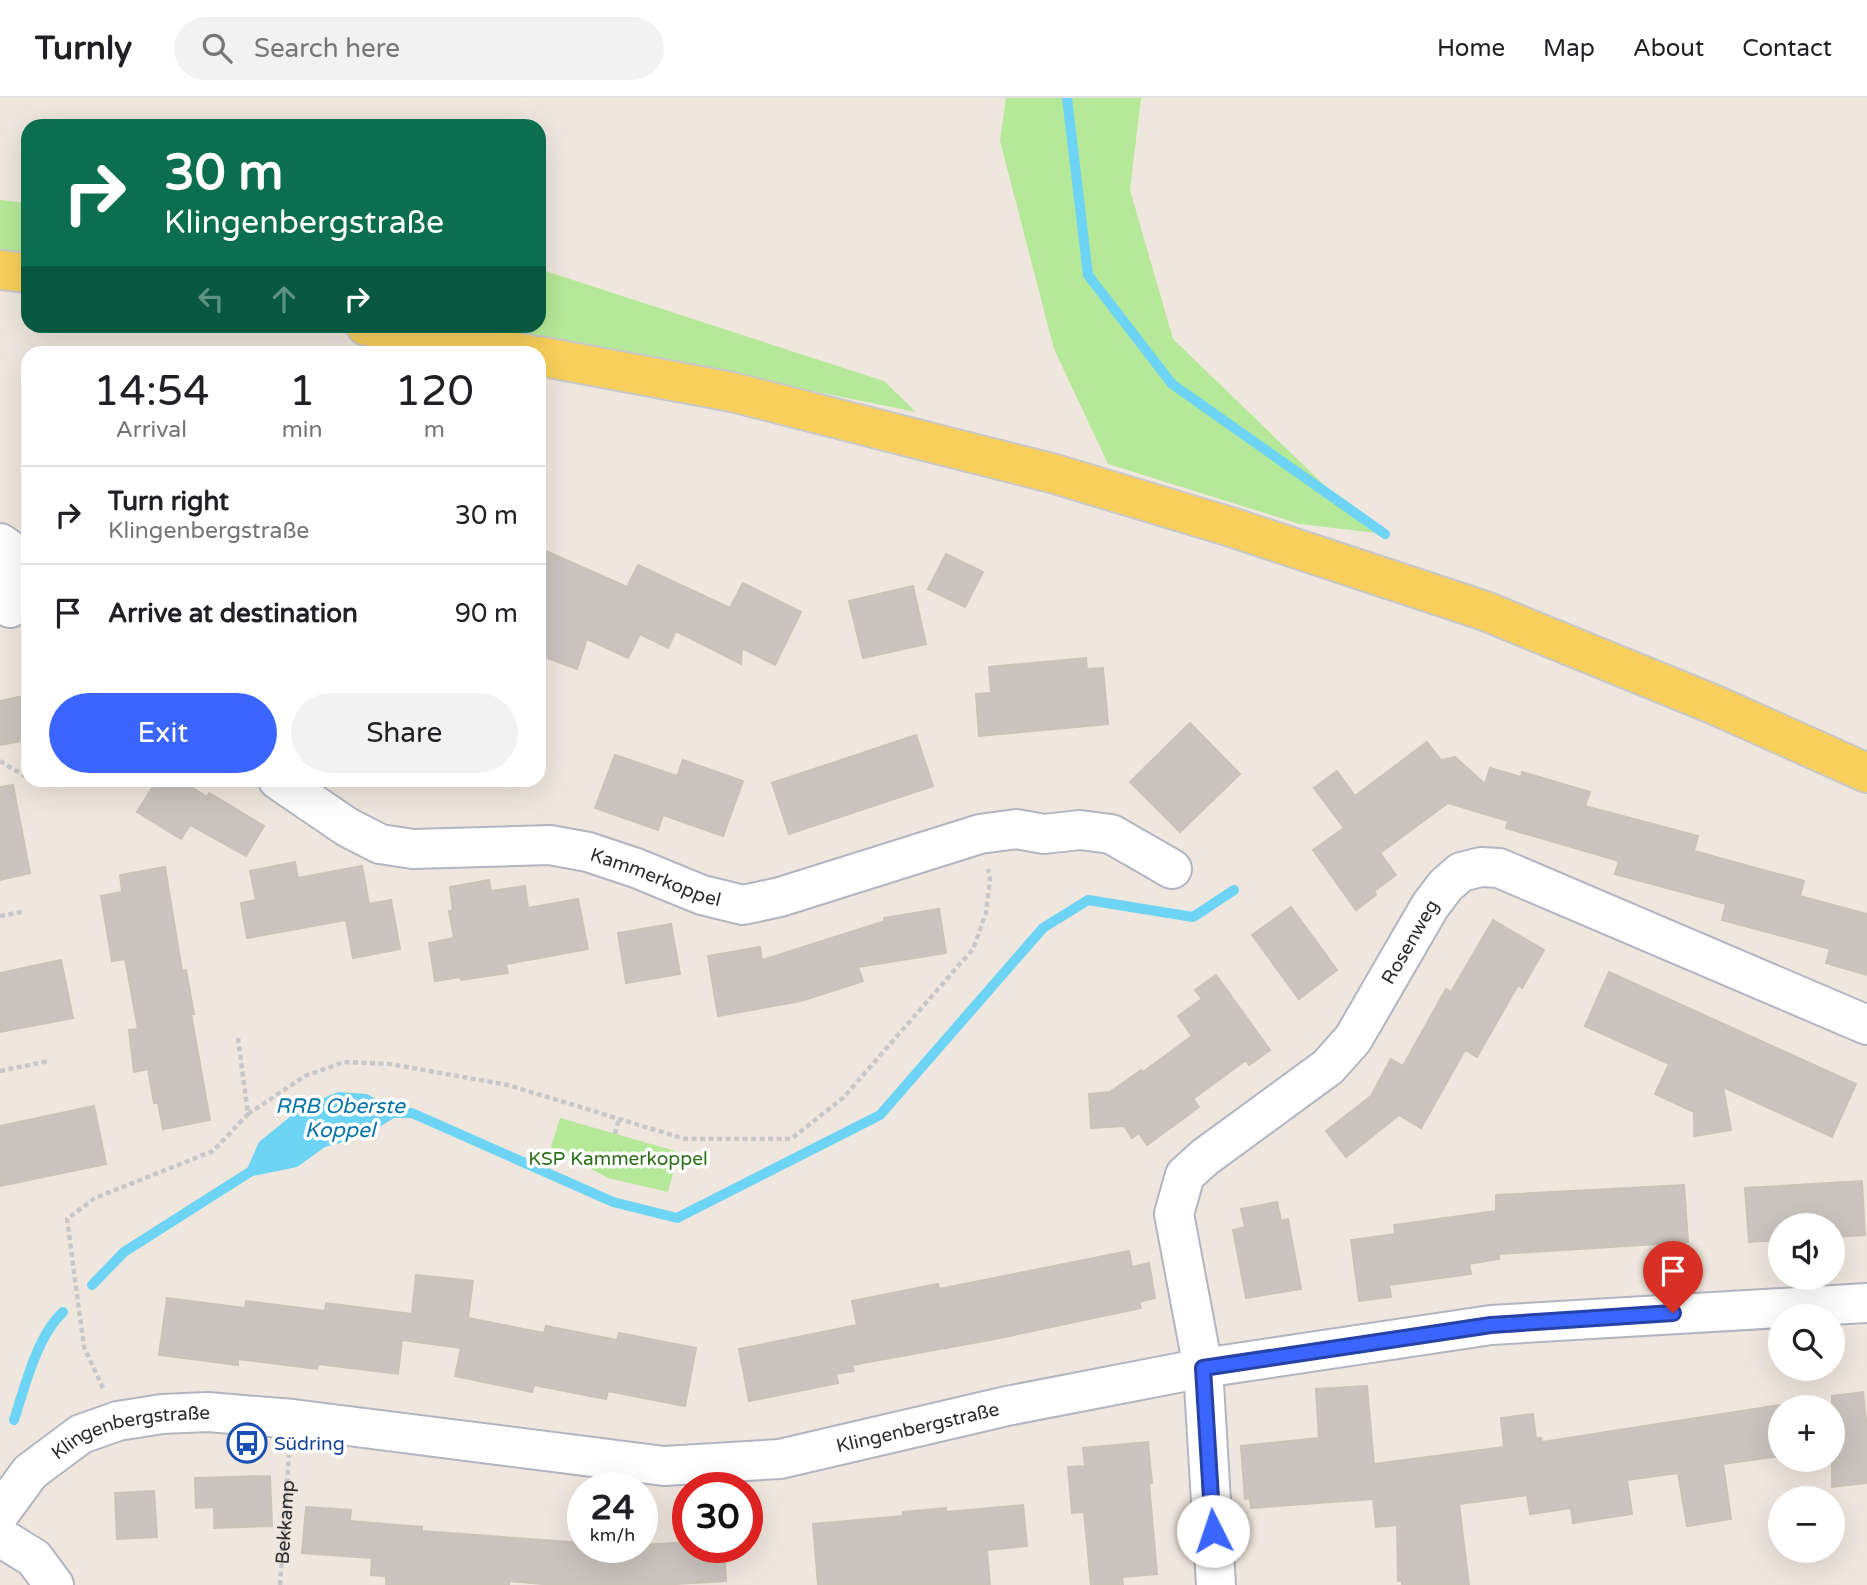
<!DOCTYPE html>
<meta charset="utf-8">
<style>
:root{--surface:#fff;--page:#f2f2f2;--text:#202124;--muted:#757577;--line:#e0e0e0;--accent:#3b65ff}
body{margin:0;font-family:"Varela Round",sans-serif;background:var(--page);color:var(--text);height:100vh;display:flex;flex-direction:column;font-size:26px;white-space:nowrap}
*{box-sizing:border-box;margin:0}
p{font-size:23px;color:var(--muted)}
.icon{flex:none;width:38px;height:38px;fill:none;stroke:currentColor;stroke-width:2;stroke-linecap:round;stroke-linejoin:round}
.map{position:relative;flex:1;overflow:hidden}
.sheet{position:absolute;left:21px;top:248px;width:525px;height:441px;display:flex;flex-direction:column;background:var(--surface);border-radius:21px;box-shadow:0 7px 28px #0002}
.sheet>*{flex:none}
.banner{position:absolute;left:21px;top:21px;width:525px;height:214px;border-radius:21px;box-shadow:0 7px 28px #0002;background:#0b6e4f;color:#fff;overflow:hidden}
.buttons{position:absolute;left:1768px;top:1115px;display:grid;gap:14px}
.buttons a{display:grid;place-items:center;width:77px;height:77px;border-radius:50%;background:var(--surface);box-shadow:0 7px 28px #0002;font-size:35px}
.speed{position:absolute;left:567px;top:1374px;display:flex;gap:14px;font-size:35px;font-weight:700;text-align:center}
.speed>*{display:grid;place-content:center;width:91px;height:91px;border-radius:50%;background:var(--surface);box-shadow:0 7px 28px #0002;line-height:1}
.speed small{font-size:18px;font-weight:400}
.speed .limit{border:10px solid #d22;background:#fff;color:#111}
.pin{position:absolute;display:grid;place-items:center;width:60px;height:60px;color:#fff;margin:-72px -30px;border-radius:50% 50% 50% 0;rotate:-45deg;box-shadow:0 0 7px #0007}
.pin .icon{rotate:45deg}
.me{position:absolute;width:77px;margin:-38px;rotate:356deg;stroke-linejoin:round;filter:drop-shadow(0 0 5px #0008)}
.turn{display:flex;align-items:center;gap:24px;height:147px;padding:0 28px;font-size:32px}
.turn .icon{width:91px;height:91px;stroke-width:2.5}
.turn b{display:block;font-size:49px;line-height:60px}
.lanes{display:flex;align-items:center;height:66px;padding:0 28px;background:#0003;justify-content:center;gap:35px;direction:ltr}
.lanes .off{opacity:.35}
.eta{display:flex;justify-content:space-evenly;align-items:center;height:119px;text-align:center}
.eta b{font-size:42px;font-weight:600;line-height:49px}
.action{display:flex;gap:14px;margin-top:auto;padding:14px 28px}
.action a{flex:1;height:80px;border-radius:42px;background:var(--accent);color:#fff;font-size:28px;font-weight:600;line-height:80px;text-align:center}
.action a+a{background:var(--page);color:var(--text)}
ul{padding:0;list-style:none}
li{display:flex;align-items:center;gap:21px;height:98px;padding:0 28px;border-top:2px solid var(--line)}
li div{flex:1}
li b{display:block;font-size:26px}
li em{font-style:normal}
header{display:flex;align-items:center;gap:42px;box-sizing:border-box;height:98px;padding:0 35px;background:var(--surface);border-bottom:2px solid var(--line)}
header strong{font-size:33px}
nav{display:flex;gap:38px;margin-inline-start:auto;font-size:24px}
.search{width:490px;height:63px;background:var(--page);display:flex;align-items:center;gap:18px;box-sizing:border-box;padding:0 24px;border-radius:38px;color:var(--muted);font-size:26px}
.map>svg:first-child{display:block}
.green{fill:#b5e898}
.water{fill:#6dd4f5}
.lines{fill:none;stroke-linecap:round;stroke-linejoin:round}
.stream{stroke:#6dd4f5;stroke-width:10}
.building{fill:#cac4be;stroke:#cac3b7;stroke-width:2}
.minor-casing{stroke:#b2b5c1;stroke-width:42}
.major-casing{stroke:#c8c8c8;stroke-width:42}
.path{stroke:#c8c8c8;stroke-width:4.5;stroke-dasharray:5 3.5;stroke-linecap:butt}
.minor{stroke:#fff;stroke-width:38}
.major{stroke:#f8cf5a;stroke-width:38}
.route-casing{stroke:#2642a6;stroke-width:18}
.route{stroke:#3b65ff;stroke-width:12}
.labels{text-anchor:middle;stroke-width:7;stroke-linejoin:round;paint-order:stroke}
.street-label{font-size:19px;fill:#2c2c2c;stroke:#fff}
.park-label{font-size:19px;fill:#2b6f17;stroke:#fff}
.transit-label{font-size:19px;fill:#164399;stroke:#fff;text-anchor:start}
.water-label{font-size:21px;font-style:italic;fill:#0674a7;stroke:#fff}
</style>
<header>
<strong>Turnly</strong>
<div class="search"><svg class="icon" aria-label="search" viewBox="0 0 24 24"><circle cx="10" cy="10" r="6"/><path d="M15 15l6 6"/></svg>Search here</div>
<nav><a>Home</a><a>Map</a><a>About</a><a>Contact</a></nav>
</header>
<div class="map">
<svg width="1867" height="1487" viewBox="0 0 1867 1487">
<rect width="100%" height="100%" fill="#efe7de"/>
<g class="green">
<polygon points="1006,0 1141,0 1130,92 1173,241 1348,410 1385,436 1300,426 1108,366 1054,251 1000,43"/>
<polygon points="0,102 28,105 28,162 0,159"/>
<polygon points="539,171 884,283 916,314 547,239 475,228 539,228"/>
<polygon points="560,1020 679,1054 668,1094 608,1080 551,1049"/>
</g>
<polygon class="water" points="338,994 367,996 402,1015 363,1039 325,1049 297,1069 243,1080 259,1044 302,1009"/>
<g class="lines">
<g class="stream">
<polyline points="1067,0 1088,177 1172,286 1385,436"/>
<polyline points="391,1015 412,1015 613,1104 677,1120 880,1017 1043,830 1088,802 1193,819 1234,792"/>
<polyline points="92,1187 124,1154 253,1072"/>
<path d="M14,1322C25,1288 37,1238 63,1214"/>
</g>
</g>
<g class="building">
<polygon points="539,450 627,489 638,467 730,510 743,485 801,514 775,567 742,550 741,566 676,533 668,550 640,536 628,560 587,541 577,571 539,557"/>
<polygon points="946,456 983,474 965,509 928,491"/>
<polygon points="913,488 926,546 863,560 849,503"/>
<polygon points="1086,560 1087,571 1103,570 1108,626 979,638 976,596 991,595 989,569"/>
<polygon points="28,597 28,642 0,647 0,603"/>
<polygon points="1190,625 1240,676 1180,734 1130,684"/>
<polygon points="916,637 933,688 789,736 772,685"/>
<polygon points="1427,644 1441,662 1455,659 1485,686 1490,670 1521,679 1522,674 1590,694 1585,708 1698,738 1694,753 1804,783 1800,798 1867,816 1867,877 1826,865 1830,851 1722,822 1726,806 1615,776 1619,763 1506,730 1508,723 1448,705 1380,755 1396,777 1374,793 1376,797 1356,812 1313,752 1344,730 1314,690 1337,673 1355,698"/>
<polygon points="615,657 677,678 683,662 743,683 723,738 663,717 658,732 595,710"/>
<polygon points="157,682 181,682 207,699 209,695 264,728 246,758 190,727 181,741 137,714"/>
<polygon points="13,687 30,775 0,782 0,689"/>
<polygon points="295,764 298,780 362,768 369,806 391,802 400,851 353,860 346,822 247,840 241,805 256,802 250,773"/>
<polygon points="165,769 182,873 186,872 194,916 191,916 210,1022 163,1031 158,1005 154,1005 148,971 134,974 129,932 138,931 125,861 112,863 101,798 122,794 120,777"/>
<polygon points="489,782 491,793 525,788 528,810 578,801 588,851 506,866 508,875 461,882 460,879 435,883 429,845 454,840 449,813 453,812 450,789"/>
<polygon points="1291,809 1337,872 1299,901 1252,837"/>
<polygon points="939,811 946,855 858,869 863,883 801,903 718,918 708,858 760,849 762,862 885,823 884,820"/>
<polygon points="1493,822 1544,852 1522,890 1518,887 1477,959 1465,952 1421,1030 1399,1017 1346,1059 1326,1033 1371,998 1391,961 1403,968 1446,891 1451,894"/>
<polygon points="671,826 680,876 626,885 618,835"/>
<polygon points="61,862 73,920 0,934 0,875"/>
<polygon points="1609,874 1856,986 1832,1039 1723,989 1731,1032 1694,1038 1694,1014 1655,996 1669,966 1585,928"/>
<polygon points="1216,877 1270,952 1249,967 1246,962 1193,1001 1199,1009 1147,1047 1139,1035 1132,1040 1124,1028 1091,1030 1089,996 1110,994 1141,972 1143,974 1192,938 1178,918 1202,901 1195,892"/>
<polygon points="94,1008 106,1066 0,1088 0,1028"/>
<polygon points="1862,1083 1865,1137 1832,1139 1832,1127 1780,1127 1780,1142 1749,1144 1745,1090"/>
<polygon points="1684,1087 1688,1144 1499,1156 1499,1161 1469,1166 1471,1176 1389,1187 1391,1199 1359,1203 1351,1142 1395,1136 1394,1127 1496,1113 1496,1097"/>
<polygon points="1277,1104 1281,1123 1288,1121 1301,1191 1246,1200 1233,1132 1245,1129 1241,1111"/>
<polygon points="1129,1153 1132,1169 1149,1165 1155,1200 1139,1204 1141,1210 995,1241 852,1267 854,1273 836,1276 838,1285 749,1303 739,1251 857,1227 852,1203 938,1186 939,1191"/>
<polygon points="416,1177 473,1183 468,1220 544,1235 546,1228 617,1242 619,1235 696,1250 685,1308 608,1293 606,1301 534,1287 532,1294 455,1278 461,1250 402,1242 398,1276 318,1266 317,1271 238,1261 238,1267 159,1257 167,1200 245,1210 246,1203 325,1213 326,1205 412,1216"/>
<polygon points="1367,1288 1374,1366 1504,1349 1501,1320 1533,1316 1536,1340 1541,1340 1542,1344 1780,1307 1780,1358 1723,1366 1731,1421 1687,1428 1678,1375 1627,1382 1632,1416 1573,1425 1571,1410 1530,1416 1527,1397 1459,1406 1469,1487 1402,1487 1402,1483 1398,1483 1397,1427 1376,1429 1373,1401 1251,1410 1250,1400 1245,1401 1241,1348 1319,1340 1316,1291"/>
<polygon points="1863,1294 1867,1329 1867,1385 1832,1389 1832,1298"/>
<polygon points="1148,1344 1152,1385 1149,1385 1157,1476 1122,1479 1123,1487 1091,1487 1084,1414 1072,1415 1068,1369 1085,1368 1083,1350"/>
<polygon points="270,1378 272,1428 214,1430 214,1409 196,1410 195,1380"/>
<polygon points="154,1393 157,1439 117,1441 115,1395"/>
<polygon points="1023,1407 1027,1448 987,1452 990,1487 818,1487 813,1426 903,1418 903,1414 946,1410 946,1414"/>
<polygon points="306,1409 351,1412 350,1423 422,1429 422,1433 583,1445 583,1449 642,1449 642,1447 688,1444 688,1449 724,1449 726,1483 659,1487 554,1487 509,1483 509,1487 386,1487 386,1478 371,1477 372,1460 302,1455"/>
</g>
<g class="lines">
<g class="minor-casing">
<g id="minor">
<path d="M0,445L16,456C20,476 16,491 10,510"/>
<path id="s2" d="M278,682L347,729L380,746L413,751L550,747L588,754L636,770L702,797L743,807L780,799L980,736L1016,731L1044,736L1080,732L1111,736L1172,771"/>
<path id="s3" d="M0,1415L30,1374L81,1336L118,1323L162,1316L208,1314L293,1321L664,1368L780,1361L1007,1308L1203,1270L1491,1227L1867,1205"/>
<polyline points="0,1439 34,1460 54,1487"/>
<path id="s4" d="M1216,1487L1203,1270L1174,1116L1185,1077L1205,1059L1328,969L1353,941L1430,808L1446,787L1461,774L1481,769L1499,770L1867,927"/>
</g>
</g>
<g class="major-casing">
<g id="major">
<polyline points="0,172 28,175"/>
<polyline points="366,228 527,256"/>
<polyline points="539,258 732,294 1055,376 1231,429 1485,513 1715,607 1867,675"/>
</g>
</g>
<g class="path">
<polyline points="0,663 28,680"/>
<polyline points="33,682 39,686"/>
<polyline points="0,818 22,814"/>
<polyline points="0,973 49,963"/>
<polyline points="248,1016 305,978 344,964 390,966 508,987 685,1041 791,1041 843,1000 973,851 986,815 990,781 988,771"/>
<polyline points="615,1036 619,1021"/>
<polyline points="103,1290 84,1249 67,1121 95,1100 213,1053 248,1016 238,940"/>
<path id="s1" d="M280,1487L289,1357"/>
</g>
<use href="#minor" class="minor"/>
<use href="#major" class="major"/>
</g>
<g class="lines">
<g class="route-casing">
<polyline id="route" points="1213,1433 1203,1270 1491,1227 1673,1215"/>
</g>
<use href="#route" class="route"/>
</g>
<defs>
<g id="bus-ring" transform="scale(2.0125)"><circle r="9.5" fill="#fff" stroke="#1a4fb4" stroke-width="1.5"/><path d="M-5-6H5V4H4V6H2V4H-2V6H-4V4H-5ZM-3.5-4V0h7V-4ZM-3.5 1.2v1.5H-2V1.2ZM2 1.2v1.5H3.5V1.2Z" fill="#1a4fb4"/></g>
</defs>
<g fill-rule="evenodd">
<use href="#bus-ring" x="247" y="1345"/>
</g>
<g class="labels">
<g class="street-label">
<text dy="7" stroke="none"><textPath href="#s2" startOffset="402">Kammerkoppel</textPath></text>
<text dy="7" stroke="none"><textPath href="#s4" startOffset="744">Rosenweg</textPath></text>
<text dy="7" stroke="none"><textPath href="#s3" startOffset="961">Klingenbergstraße</textPath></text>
<text dy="7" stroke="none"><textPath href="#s3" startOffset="163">Klingenbergstraße</textPath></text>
<text dy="7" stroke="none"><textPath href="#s1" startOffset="63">Bekkamp</textPath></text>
</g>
<g class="park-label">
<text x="618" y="1067">KSP Kammerkoppel</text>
</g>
<g class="transit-label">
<text x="274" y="1352">Südring</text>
</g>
<g class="water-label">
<text x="340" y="1015">RRB Oberste<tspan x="340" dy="24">Koppel</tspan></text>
</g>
</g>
</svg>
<div class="buttons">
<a><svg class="icon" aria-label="sound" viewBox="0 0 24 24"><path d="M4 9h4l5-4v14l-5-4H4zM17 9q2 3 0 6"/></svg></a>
<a><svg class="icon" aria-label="search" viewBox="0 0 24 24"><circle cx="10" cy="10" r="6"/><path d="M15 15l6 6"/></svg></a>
<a>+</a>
<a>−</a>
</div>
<div class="speed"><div>24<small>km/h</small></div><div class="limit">30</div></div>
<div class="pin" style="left:1673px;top:1215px;background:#d93025"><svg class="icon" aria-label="arrive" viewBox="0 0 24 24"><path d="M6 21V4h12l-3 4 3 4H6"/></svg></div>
<svg class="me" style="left:1213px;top:1433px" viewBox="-20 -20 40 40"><circle r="19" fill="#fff"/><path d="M0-13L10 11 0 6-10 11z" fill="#3b65ff"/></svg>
<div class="banner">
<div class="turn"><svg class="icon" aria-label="right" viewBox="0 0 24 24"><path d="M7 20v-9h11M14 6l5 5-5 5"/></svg><div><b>30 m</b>Klingenbergstraße</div></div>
<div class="lanes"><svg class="icon off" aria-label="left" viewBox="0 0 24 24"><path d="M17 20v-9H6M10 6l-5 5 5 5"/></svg><svg class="icon off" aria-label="ahead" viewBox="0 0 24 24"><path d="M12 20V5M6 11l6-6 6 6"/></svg><svg class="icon" aria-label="right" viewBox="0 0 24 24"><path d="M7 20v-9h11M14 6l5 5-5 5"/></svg></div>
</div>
<section class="sheet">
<div class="eta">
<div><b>14:54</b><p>Arrival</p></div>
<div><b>1</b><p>min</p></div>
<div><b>120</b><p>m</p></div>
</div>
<ul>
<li><svg class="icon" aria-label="right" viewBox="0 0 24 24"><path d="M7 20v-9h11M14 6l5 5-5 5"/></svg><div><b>Turn right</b><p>Klingenbergstraße</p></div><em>30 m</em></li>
<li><svg class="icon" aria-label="arrive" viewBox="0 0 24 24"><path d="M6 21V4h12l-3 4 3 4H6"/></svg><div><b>Arrive at destination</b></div><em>90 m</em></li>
</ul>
<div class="action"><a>Exit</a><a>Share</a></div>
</section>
</div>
